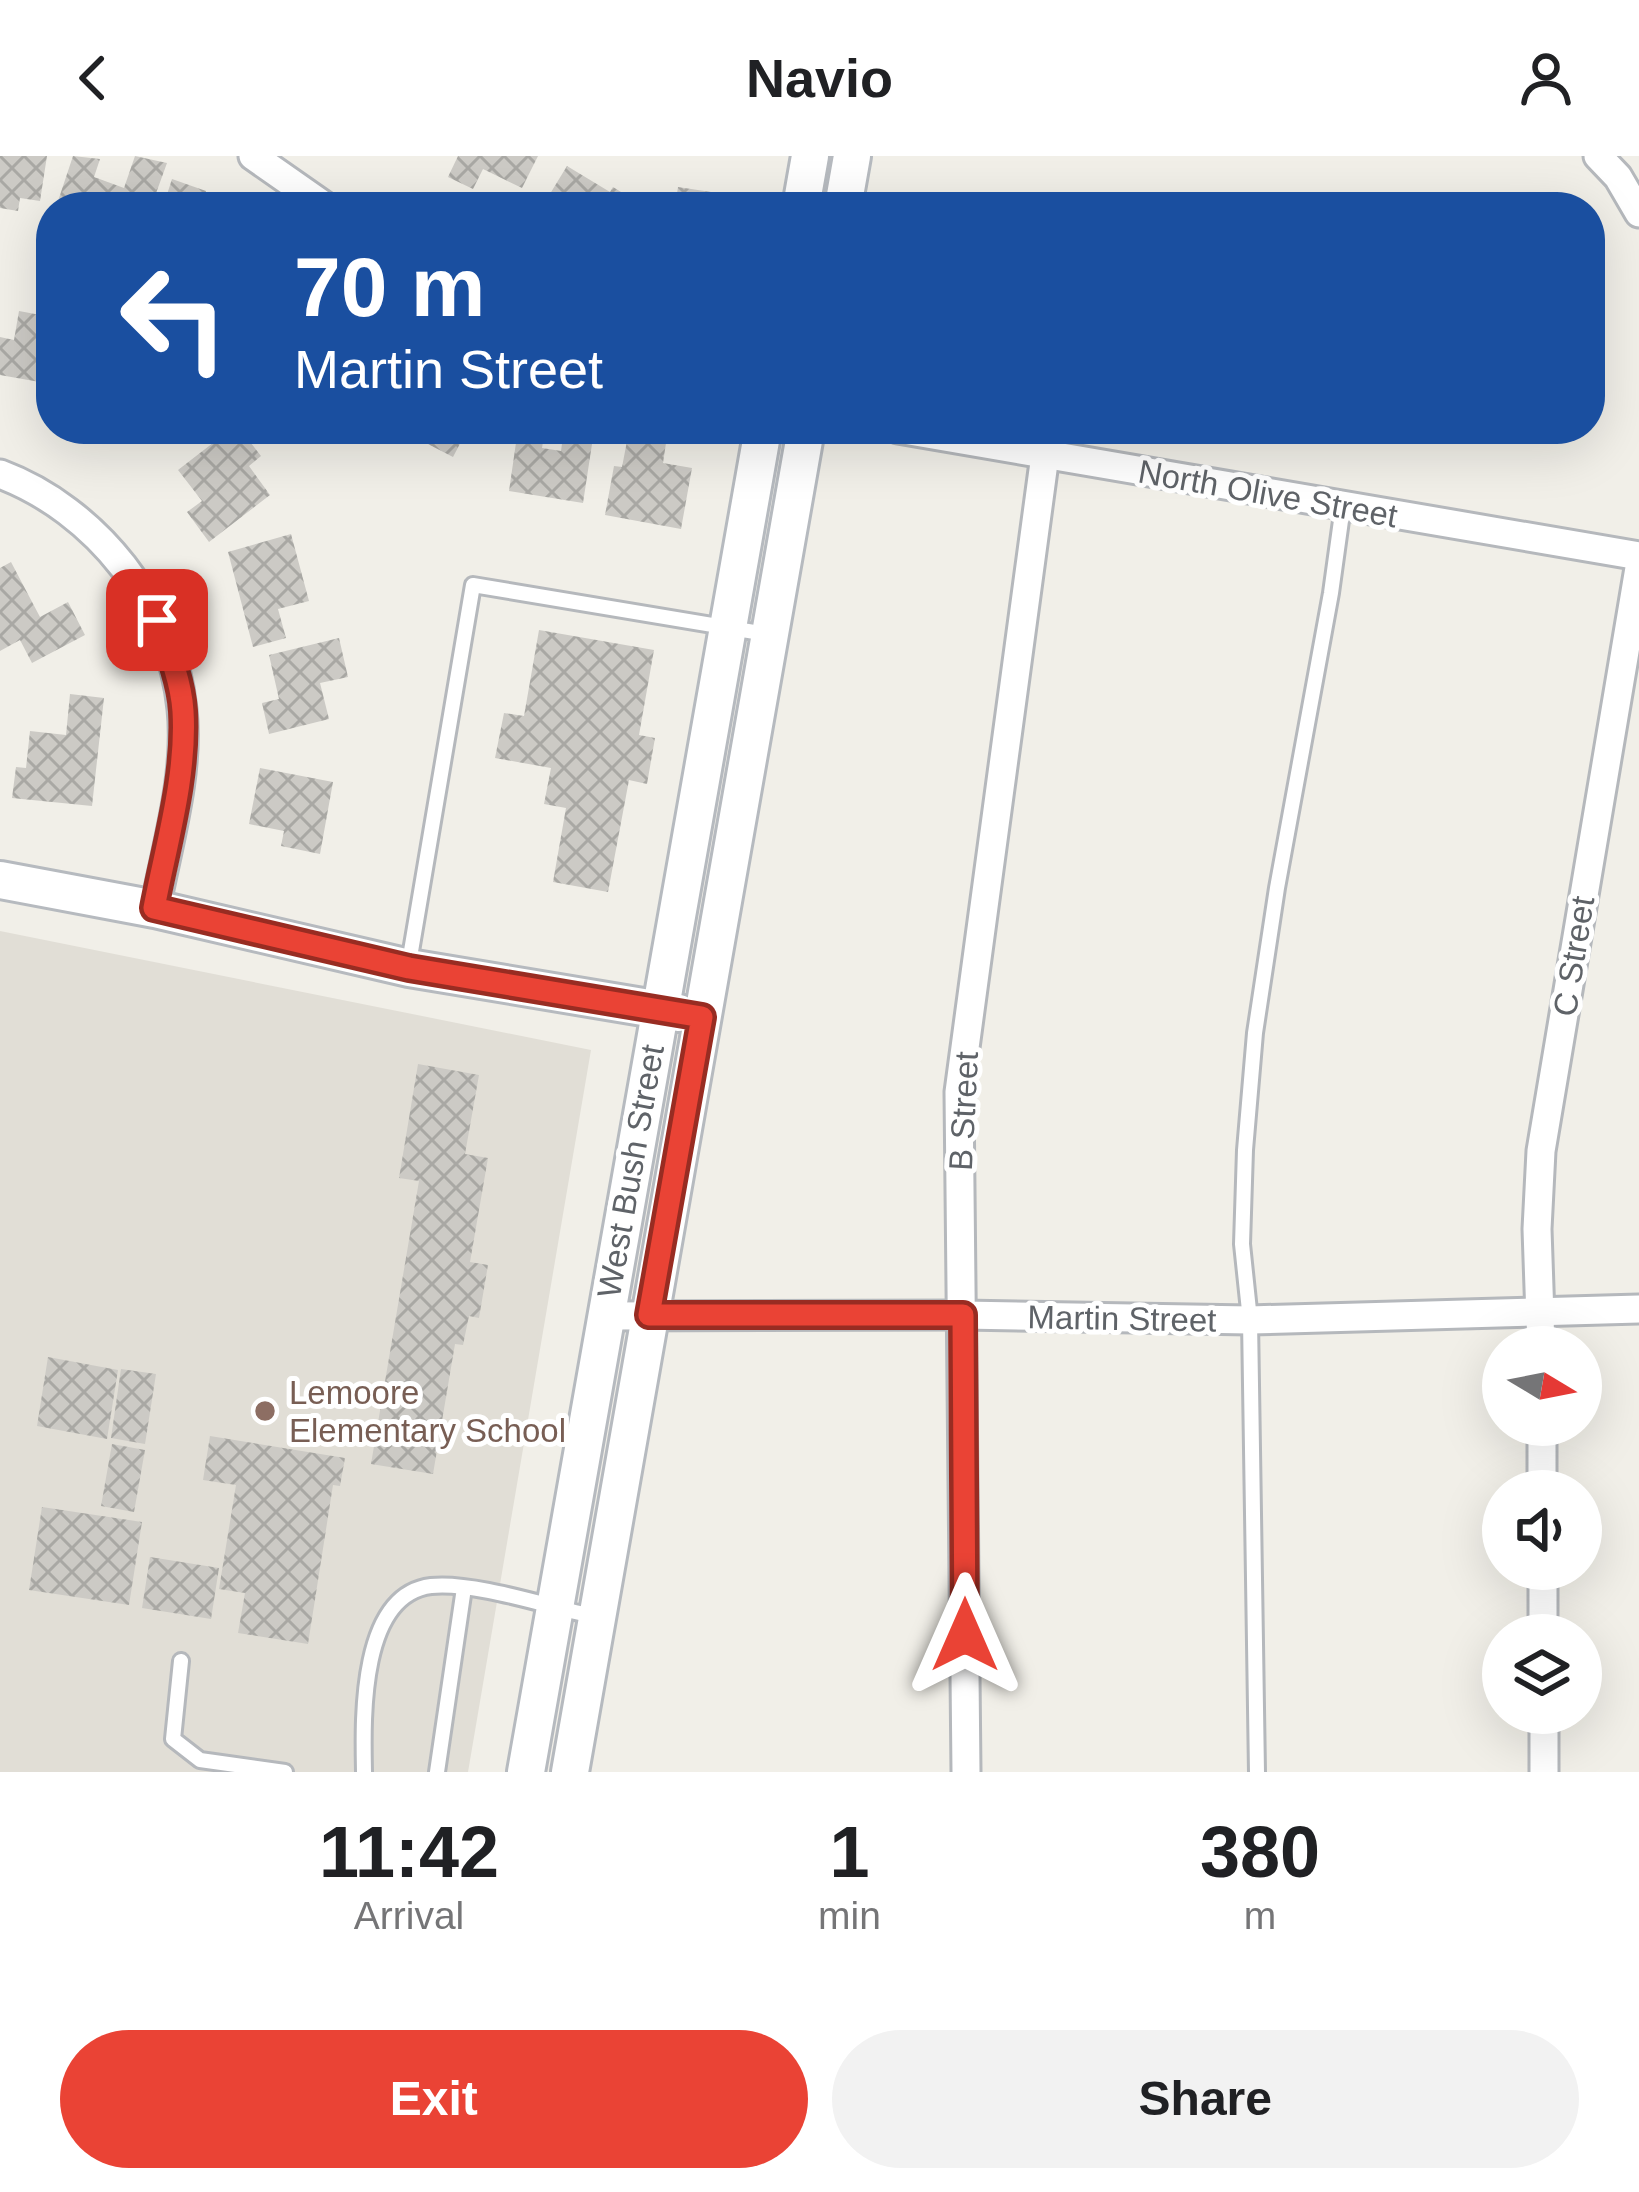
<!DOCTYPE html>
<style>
:root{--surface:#fff;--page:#f2f2f2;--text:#202124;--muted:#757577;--accent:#ea4335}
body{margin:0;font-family:Arial,sans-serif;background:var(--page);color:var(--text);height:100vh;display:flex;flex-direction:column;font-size:45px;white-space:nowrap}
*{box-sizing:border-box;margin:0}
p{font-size:39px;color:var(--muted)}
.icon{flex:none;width:66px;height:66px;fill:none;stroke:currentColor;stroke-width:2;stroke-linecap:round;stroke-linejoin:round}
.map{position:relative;height:1616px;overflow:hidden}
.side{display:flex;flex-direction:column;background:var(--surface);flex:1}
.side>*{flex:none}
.banner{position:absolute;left:36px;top:36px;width:1569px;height:252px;border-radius:48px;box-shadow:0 12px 48px #0002;background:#1a4fa0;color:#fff;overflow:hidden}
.needle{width:78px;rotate:100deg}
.buttons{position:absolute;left:1482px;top:1170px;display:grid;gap:24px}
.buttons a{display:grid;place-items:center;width:120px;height:120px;border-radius:50%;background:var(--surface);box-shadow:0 12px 48px #0002;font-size:60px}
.pin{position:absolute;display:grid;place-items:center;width:102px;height:102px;color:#fff;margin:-51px;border-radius:24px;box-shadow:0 6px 18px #0006}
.me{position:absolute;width:132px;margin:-66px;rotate:0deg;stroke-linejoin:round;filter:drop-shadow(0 0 9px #0008)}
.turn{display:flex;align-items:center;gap:42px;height:252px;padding:0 60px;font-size:54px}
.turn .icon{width:156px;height:156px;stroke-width:2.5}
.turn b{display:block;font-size:84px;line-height:102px}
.eta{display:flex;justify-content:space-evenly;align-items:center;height:204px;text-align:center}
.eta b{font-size:72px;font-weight:800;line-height:84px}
.button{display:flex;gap:24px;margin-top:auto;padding:24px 60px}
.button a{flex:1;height:138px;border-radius:72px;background:var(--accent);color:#fff;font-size:48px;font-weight:800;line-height:138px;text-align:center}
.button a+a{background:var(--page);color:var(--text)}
header{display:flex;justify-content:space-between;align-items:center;height:156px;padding:0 60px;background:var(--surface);font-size:54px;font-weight:800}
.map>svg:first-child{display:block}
.education{fill:#e1ded6}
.building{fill:url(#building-cross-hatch)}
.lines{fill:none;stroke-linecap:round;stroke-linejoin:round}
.lane-casing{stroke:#b5b8bc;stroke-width:20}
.street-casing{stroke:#b5b8bc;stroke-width:33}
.secondary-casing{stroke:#b6babf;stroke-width:42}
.lane{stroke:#fff;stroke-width:14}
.street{stroke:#fff;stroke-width:27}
.secondary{stroke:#fff;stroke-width:36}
.route-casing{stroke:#982c22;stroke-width:30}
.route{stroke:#ea4335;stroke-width:21}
.education-dot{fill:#8d6e63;stroke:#fff;stroke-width:4.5}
.labels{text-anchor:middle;stroke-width:10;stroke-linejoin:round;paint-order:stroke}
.street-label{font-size:33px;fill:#5f6368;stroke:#fff}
.education-label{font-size:33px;fill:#785e54;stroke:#fff;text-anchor:start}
</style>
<header><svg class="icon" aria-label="back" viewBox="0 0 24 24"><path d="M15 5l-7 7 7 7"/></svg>Navio<svg class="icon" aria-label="person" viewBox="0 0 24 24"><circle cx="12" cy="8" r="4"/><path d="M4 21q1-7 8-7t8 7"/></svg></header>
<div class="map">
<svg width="1639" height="1616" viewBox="0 0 1639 1616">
<defs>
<pattern id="building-cross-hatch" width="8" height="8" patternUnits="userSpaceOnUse" patternTransform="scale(3)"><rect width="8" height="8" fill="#cccac5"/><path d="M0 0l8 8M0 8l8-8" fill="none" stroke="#a9a8a4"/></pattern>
</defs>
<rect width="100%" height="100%" fill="#f1efe8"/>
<polygon class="education" points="0,775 591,894 468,1616 0,1616"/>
<g class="building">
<polygon points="0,0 47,0 40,45 20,42 18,55 0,52"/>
<polygon points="73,0 100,3 94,21 124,32 135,0 167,7 151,51 135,46 133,51 56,51"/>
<polygon points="458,0 538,0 522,32 483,13 473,33 448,21"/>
<polygon points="567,10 610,36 613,31 634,44 630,51 542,51"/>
<polygon points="172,23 206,35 201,51 163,51"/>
<polygon points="678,31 744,41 742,51 675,51"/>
<polygon points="19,155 51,161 51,228 0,219 0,181 14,184"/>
<polygon points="231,273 240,273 261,300 249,310 270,339 209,386 187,356 202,345 178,314"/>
<polygon points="399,273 483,273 476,286 464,280 453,301"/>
<polygon points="518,273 545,273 542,292 561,295 564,273 594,275 583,347 509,335"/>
<polygon points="628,280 666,287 663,307 692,312 681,373 605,359 614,310 622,311"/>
<polygon points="291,378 309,445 278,453 286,482 253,491 228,396"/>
<polygon points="11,406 40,461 68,446 85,479 32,507 20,484 0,495 0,412"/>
<polygon points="539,474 654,494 639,579 655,582 647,628 629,624 608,736 553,726 566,652 544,648 551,612 495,602 504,557 524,560"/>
<polygon points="339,482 348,521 320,527 329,563 269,578 262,547 279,543 269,499"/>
<polygon points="70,538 104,542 92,650 12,642 16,611 26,612 30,575 66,579"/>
<polygon points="260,612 333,626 320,698 281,690 284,675 249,668"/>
<polygon points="418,908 479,919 465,998 488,1002 470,1106 488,1109 479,1162 469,1160 463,1189 455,1188 433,1318 371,1308 419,1025 399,1022"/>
<polygon points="48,1201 118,1214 107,1283 37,1270"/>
<polygon points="121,1213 156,1218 145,1288 111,1282"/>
<polygon points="210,1280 345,1302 340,1330 333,1329 308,1488 238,1477 245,1437 219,1433 236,1329 203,1324"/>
<polygon points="112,1288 145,1294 134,1356 101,1350"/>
<polygon points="42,1351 142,1366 129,1449 29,1434"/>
<polygon points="150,1401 219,1412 211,1463 142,1452"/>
</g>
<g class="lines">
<g class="lane-casing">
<g id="lane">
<polyline points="409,807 473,429 766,478"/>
<polyline points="181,1505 173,1583 200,1604 285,1616"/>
<path d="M364,1616C363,1564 359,1439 431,1430C473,1425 553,1452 596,1461"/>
<polyline points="437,1616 464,1432"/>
<polyline points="1257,1616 1250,1164 1242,1088 1245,994 1255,877 1277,732 1331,437 1343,350"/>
</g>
</g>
<g class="street-casing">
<g id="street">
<polyline points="253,0 326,51"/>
<polyline points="1598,0 1618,21 1639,57"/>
<polyline points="898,273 1639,400"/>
<path d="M0,318C96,354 172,450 182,553C189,618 167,689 155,753"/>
<polyline points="604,1160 963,1159 1250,1164 1639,1153"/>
<polyline points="1541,1191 1537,1073 1541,995 1639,412"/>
<polyline points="1542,1269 1542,1335"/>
<polyline points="1543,1413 1543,1479"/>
<polyline points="1544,1557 1544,1616"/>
<polyline points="966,1616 959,936 1045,299"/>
</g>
</g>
<g class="secondary-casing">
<g id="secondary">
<polyline points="801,51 810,0"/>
<polyline points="843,51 852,0"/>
<polyline points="0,724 155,753 409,812 679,857"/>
<polyline points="526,1616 763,273"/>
<polyline points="570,1616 806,273"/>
</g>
</g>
<use href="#lane" class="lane"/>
<use href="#street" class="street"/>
<use href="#secondary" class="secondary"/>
</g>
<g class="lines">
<g class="route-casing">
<path id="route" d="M157,464C168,493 181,524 183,555C187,620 166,689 154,752L409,812L702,861L649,1159H963L965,1479"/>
</g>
<use href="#route" class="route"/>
</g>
<circle class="education-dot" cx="265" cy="1255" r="12"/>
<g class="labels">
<g class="street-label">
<text transform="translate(1268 337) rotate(10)" y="12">North Olive Street</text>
<text transform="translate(1573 800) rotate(-81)" y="12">C Street</text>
<text transform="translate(963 955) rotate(-87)" y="12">B Street</text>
<text transform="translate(630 1015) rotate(-80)" y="12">West Bush Street</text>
<text transform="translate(1122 1162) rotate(1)" y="12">Martin Street</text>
</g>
<g class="education-label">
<text x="289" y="1248">Lemoore<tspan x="289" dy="38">Elementary School</tspan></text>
</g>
</g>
</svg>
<div class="buttons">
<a><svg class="needle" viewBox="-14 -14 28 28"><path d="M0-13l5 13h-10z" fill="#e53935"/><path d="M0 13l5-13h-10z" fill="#757577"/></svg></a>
<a><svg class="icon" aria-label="sound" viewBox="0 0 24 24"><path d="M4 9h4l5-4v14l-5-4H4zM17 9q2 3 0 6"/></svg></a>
<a><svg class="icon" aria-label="layers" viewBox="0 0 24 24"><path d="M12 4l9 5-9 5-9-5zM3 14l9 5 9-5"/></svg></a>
</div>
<div class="pin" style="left:157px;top:464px;background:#d93025"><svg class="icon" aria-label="arrive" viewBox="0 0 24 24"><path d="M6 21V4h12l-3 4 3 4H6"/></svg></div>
<svg class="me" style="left:965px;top:1479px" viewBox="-20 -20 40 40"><path d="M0-17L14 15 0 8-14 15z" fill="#ea4335" stroke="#fff" stroke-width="4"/></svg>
<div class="banner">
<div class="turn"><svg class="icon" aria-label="left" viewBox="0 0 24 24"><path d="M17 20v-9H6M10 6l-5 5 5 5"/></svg><div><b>70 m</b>Martin Street</div></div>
</div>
</div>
<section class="side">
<div class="eta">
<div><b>11:42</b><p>Arrival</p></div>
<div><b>1</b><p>min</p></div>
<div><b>380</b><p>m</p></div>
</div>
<div class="button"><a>Exit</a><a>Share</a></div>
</section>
